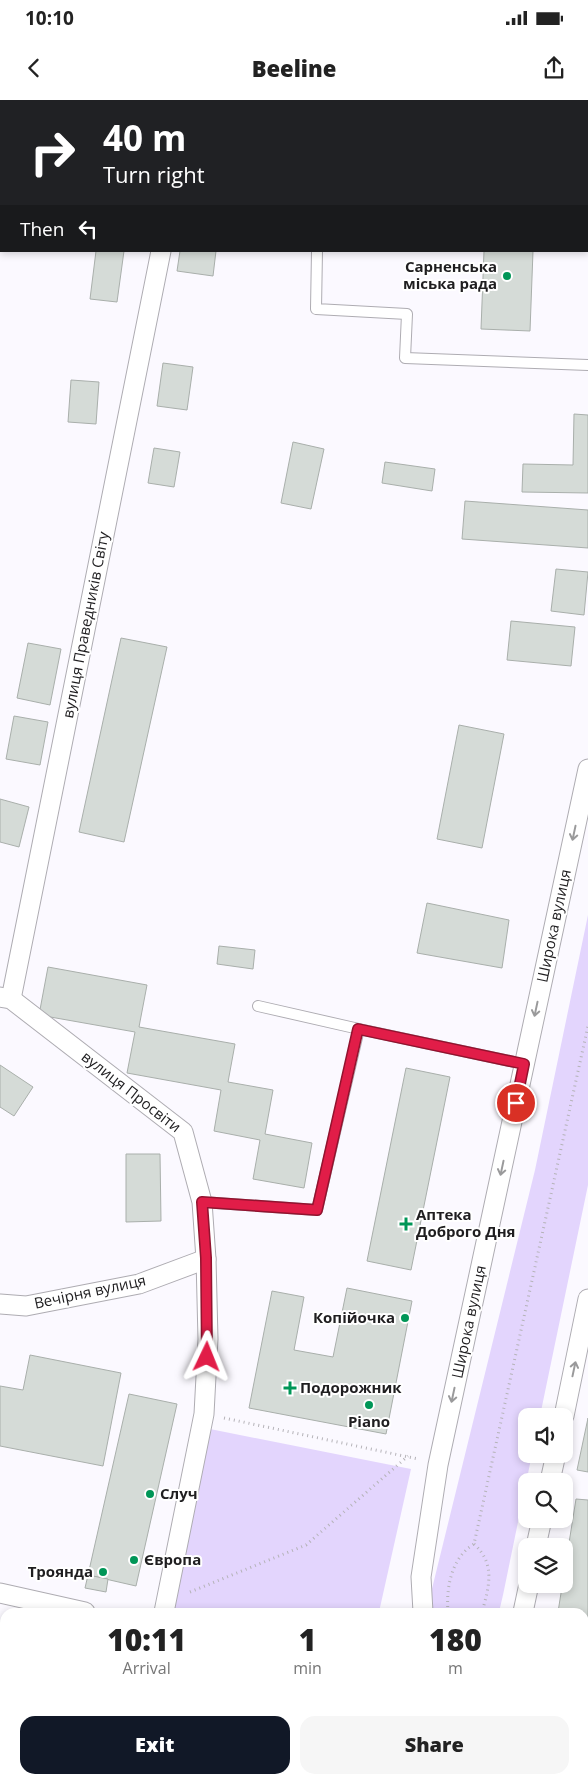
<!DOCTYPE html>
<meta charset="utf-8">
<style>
:root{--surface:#fff;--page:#f6f6f6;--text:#222;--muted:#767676;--accent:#111827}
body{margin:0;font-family:"Open Sans",sans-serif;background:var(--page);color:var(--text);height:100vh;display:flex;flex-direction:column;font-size:19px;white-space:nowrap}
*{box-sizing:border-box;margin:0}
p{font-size:16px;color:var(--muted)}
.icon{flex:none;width:28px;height:28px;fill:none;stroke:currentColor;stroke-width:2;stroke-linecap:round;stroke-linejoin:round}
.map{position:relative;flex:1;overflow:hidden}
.panel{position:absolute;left:0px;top:1508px;width:589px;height:176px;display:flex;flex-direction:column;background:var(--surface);border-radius:15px 15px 0 0;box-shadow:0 2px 8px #0003}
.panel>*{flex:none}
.hud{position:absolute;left:0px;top:0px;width:589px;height:152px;box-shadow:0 2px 8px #0003;background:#202124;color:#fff;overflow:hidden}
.fabs{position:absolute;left:518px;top:1308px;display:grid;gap:10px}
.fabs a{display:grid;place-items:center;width:55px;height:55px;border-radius:10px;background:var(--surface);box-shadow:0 2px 8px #0003;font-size:25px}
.pin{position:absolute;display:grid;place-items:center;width:42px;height:42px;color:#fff;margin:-21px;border:2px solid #fff;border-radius:50%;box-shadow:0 1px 5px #0007}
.me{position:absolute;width:55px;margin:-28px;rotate:2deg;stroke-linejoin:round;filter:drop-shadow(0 0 4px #0008)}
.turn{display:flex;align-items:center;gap:18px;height:105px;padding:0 20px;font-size:22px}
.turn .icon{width:65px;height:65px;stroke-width:2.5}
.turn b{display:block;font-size:35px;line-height:42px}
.then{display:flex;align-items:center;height:48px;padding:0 20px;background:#0003;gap:10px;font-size:19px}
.eta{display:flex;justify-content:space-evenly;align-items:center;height:85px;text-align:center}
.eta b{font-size:30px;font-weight:800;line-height:35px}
.primary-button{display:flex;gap:10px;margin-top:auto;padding:10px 20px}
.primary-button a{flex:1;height:58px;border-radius:15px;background:var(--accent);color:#fff;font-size:20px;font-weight:800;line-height:58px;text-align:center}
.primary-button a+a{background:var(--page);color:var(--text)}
.status{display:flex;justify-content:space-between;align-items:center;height:35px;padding:0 25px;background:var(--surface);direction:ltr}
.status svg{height:14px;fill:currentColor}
header{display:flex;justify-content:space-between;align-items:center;height:65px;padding:0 20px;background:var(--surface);font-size:22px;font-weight:800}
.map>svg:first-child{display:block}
.green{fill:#e3d5fd}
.building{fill:#d5dbd7;stroke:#a9afab}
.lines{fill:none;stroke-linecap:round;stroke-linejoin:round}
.lane-casing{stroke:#aeacb2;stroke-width:12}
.street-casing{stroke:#aeacb2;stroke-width:21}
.path{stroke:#b5b3b8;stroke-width:3;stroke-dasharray:1 4;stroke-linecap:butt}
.lane{stroke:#fff;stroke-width:10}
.street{stroke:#fff;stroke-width:19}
.oneway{stroke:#9a9a9b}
.route-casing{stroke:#92132f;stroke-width:12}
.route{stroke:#e11d48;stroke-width:9}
.poi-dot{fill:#009657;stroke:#fff;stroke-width:2}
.labels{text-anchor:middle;stroke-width:4;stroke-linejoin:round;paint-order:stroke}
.poi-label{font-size:15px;font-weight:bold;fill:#1f1e20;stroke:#fff;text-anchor:start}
.street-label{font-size:15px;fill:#1f1e20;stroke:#fff}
</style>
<div class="status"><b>10:10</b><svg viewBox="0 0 49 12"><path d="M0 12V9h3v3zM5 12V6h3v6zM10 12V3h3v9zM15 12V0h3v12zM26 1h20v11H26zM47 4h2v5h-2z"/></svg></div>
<header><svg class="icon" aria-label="back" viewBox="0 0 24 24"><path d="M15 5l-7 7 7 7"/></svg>Beeline<svg class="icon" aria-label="share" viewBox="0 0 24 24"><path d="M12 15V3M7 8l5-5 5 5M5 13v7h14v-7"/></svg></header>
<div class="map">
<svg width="588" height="1683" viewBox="0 0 588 1683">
<rect width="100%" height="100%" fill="#fbf9ff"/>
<g class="green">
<polygon points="588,815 588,1085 540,1316 526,1316 526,1354 532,1354 503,1495 499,1512 429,1512 428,1505 535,1070"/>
<polygon points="210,1329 411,1369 379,1512 174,1512"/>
</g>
<g class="building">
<polygon points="251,0 303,0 251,1"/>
<polygon points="96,151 124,151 117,202 90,199"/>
<polygon points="180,151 216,151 213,176 177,171"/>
<polygon points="484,151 533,151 530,231 481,229"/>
<polygon points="163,263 193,267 187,310 157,306"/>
<polygon points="71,280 99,282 96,324 68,322"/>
<polygon points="574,314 588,315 588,393 522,392 523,364 573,365"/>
<polygon points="293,342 324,349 311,409 281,403"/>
<polygon points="154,348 180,352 174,387 148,383"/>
<polygon points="385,362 435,369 432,391 382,383"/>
<polygon points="465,401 588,410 588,448 462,439"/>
<polygon points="556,469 588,472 584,515 551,511"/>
<polygon points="511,521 575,527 571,566 507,560"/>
<polygon points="121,538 167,547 124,742 79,732"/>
<polygon points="28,543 61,549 50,605 17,598"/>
<polygon points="14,616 48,622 40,665 6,659"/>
<polygon points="459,625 504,634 482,748 437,739"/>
<polygon points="0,699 29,707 19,747 0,742"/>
<polygon points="427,803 509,820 502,868 417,853"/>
<polygon points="219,846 255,850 253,869 217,864"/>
<polygon points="48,867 147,885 139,927 235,944 228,982 273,990 265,1034 312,1043 304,1088 253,1079 260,1040 214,1031 221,990 127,973 135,932 39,915"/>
<polygon points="0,965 33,987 14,1016 0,1007"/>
<polygon points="406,968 450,977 411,1170 367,1161"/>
<polygon points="126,1054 160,1054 161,1121 126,1122"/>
<polygon points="347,1188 412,1201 386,1334 249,1308 272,1191 304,1197 294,1250 333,1257"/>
<polygon points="30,1255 121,1273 103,1366 0,1346 0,1286 23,1290"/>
<polygon points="129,1294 177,1304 136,1486 88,1475"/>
<polygon points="588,1318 588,1372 577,1370"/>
<polygon points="576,1399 588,1400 588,1659 584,1659 584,1512 558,1512"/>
<polygon points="88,1475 108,1479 106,1492 85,1488"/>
<polygon points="5,1661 5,1679 44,1679 46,1683 0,1683 0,1662"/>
</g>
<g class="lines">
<g class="lane-casing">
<g id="lane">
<polyline points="317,151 316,209 407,214 405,258 588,265"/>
<polyline points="258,906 359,929"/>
<polyline points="202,1102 317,1110 359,929 524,964"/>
<polyline points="172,1679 172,1683"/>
</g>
</g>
<g class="street-casing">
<g id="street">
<polyline points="189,1 189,0"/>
<polyline points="0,86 1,86"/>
<polyline points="0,897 11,899 183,1032 202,1102 206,1159 208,1239 204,1314 164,1512"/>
<polyline points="11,899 161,151"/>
<polyline points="0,1204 26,1206 139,1184 206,1159"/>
<polyline points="564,1316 588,1199"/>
<polyline points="550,1381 556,1354"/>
<polyline points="536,1446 542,1419"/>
<polyline points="0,1493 85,1512"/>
<polyline points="423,1512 421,1477 438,1365 588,669"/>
<polyline points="523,1512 529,1484"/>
<polyline points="467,1679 474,1683"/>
</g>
</g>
<g class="path">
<polyline points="224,1318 418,1359"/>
<path d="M474,1444C496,1464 489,1487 482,1512"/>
<polyline points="190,1492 306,1445 408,1356"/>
<path d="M448,1512C446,1488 451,1458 474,1444L588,926"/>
</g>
<use href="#lane" class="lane"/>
<use href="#street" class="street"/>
</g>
<defs><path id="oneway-shaft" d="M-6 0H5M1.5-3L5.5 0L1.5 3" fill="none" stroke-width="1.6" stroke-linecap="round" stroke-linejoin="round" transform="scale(1.25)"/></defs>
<g class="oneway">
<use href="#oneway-shaft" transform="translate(574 733) rotate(102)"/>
<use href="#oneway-shaft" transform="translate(536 909) rotate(102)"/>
<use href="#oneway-shaft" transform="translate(502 1068) rotate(102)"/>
<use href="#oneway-shaft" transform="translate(574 1269) rotate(-78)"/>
<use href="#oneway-shaft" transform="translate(453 1295) rotate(102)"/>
</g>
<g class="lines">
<g class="route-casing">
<polyline id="route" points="207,1257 206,1158 202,1102 317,1110 358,929 524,964 516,1003"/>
</g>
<use href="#route" class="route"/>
</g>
<g class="poi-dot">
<circle cx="507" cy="176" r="5"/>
<path d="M403.5 1116.5h5v5h5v5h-5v5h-5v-5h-5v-5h5z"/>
<circle cx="405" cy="1218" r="5"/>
<path d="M287.5 1280.5h5v5h5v5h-5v5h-5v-5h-5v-5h5z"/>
<circle cx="369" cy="1305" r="5"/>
<circle cx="150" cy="1394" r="5"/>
<circle cx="134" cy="1460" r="5"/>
<circle cx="103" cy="1472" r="5"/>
</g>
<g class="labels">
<g class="poi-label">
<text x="497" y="172" text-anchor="end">Сарненська<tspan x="497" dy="17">міська рада</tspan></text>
<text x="416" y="1120">Аптека<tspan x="416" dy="17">Доброго Дня</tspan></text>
<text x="395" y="1223" text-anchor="end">Копійочка</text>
<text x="300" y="1293">Подорожник</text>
<text x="369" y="1327" text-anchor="middle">Piano</text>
<text x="160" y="1399">Случ</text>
<text x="144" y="1465">Європа</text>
<text x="93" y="1477" text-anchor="end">Троянда</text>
</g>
<g class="street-label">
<text transform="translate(86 525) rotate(-79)" y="5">вулиця Праведників Світу</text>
<text transform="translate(554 826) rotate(-78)" y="5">Широка вулиця</text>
<text transform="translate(131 992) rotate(38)" y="5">вулиця Просвіти</text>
<text transform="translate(90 1192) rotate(-12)" y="5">Вечірня вулиця</text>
<text transform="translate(469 1222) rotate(-78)" y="5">Широка вулиця</text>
</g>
</g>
</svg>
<div class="fabs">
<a><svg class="icon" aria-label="sound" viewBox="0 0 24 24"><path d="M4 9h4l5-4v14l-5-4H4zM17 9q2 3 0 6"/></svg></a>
<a><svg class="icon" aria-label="search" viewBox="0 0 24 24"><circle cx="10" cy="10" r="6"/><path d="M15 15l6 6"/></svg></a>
<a><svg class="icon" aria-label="layers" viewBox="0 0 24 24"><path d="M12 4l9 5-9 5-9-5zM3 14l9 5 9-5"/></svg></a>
</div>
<div class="pin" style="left:516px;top:1003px;background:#d93025"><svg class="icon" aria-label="arrive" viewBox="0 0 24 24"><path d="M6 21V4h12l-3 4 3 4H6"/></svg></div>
<svg class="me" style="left:207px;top:1257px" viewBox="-20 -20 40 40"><path d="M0-17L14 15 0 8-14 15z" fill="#e11d48" stroke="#fff" stroke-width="4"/></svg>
<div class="hud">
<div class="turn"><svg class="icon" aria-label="right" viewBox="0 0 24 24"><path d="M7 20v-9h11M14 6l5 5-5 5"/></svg><div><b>40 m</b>Turn right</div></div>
<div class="then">Then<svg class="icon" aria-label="left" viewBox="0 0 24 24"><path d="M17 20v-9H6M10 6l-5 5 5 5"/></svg></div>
</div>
<section class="panel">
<div class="eta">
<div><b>10:11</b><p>Arrival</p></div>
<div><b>1</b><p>min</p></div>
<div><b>180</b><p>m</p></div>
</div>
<div class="primary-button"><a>Exit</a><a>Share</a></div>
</section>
</div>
